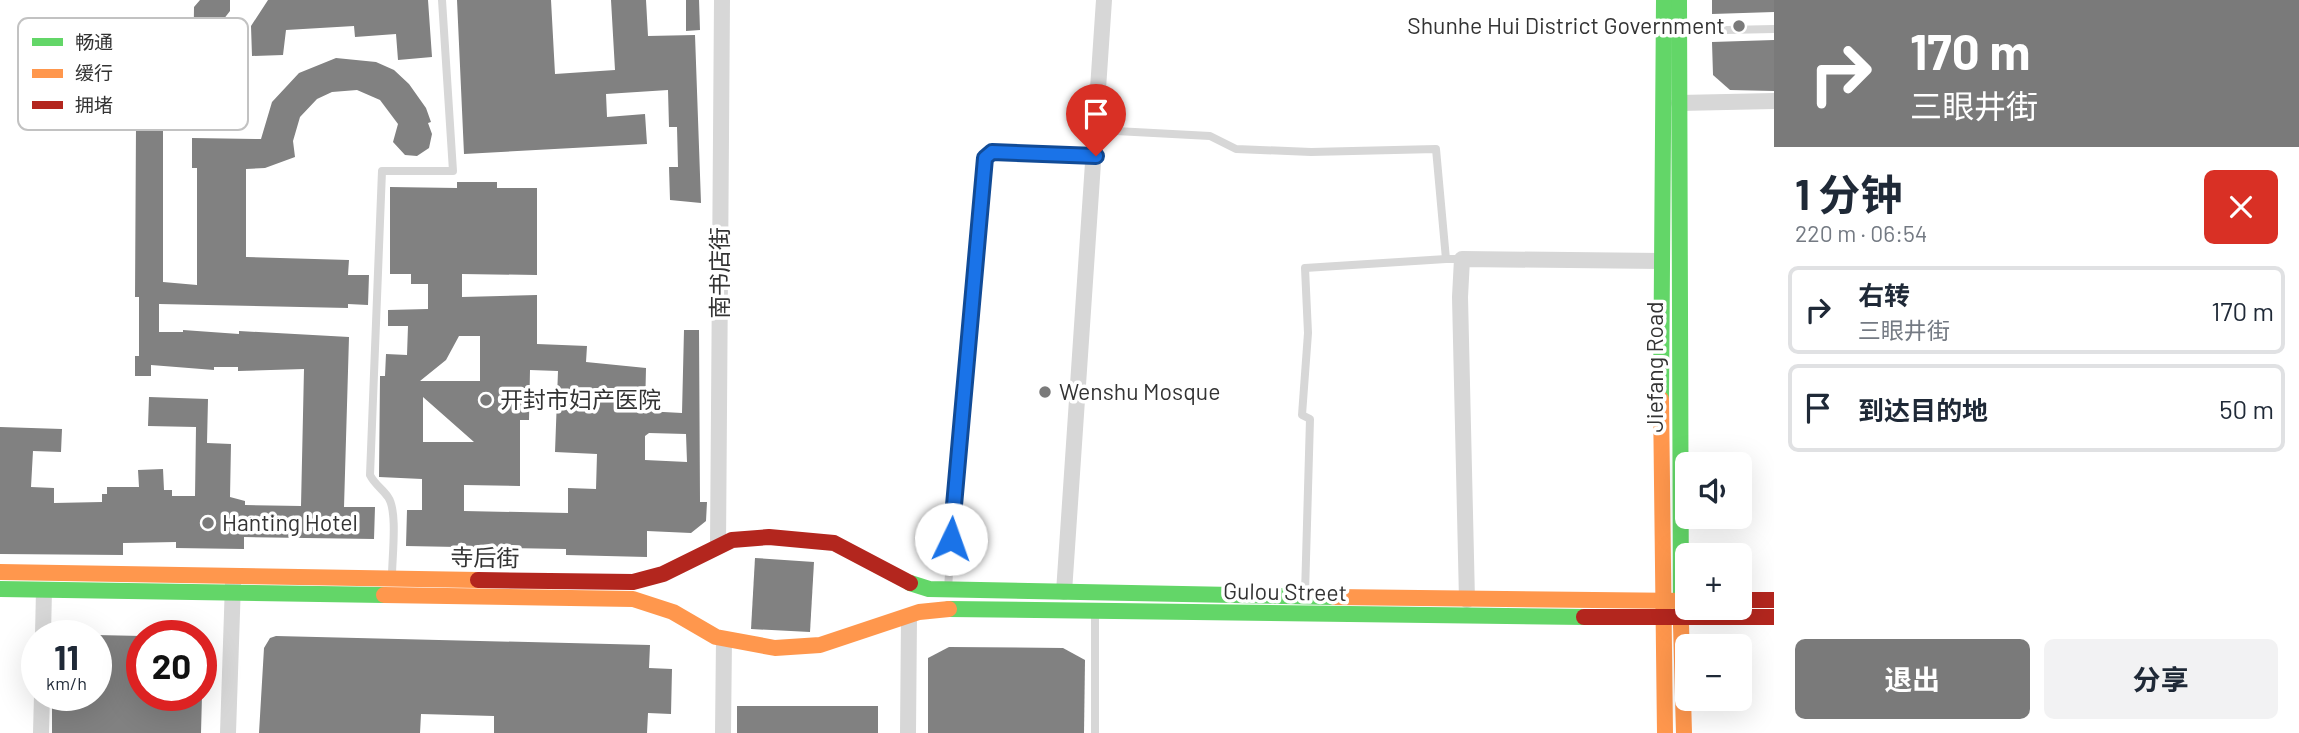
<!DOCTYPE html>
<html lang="zh">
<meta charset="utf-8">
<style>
:root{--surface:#fff;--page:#f2f2f3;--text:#1f2937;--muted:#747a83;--line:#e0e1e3;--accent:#7a7a7a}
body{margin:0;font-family:Barlow,"Noto Sans SC",sans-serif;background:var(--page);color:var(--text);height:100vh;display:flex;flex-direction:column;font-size:26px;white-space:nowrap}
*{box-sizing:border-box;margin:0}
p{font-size:23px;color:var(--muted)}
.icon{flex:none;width:38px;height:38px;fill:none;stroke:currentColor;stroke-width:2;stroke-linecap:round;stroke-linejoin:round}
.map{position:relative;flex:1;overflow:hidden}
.side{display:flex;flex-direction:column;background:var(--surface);width:525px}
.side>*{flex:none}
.hud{background:#7a7a7a;color:#fff;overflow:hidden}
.fabs{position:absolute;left:1675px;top:452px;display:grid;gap:14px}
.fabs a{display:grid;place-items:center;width:77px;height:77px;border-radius:10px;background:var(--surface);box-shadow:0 7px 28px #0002;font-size:35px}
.speed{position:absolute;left:21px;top:620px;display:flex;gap:14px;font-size:35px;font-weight:700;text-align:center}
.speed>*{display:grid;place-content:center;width:91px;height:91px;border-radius:50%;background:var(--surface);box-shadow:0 7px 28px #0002;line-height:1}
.speed small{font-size:18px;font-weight:400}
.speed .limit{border:10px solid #d22;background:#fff;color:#111}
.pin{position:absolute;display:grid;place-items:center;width:60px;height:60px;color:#fff;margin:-72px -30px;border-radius:50% 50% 50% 0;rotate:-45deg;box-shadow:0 0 7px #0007}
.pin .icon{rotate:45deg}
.me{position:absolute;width:77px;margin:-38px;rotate:3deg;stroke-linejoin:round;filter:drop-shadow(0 0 5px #0008)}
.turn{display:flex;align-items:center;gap:24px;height:147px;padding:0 21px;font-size:32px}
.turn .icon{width:91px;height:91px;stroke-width:2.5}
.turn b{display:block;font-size:49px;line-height:60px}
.round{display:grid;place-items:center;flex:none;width:74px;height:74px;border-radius:10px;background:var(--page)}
.headline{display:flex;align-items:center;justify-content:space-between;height:119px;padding:0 21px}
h1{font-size:42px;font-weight:700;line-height:52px}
.button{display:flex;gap:14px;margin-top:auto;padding:14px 21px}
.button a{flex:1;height:80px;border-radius:10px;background:var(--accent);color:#fff;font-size:28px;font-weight:700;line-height:80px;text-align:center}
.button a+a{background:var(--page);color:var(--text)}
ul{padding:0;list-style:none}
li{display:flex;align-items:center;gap:21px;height:88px;margin:0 14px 10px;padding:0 7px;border:4px solid var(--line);border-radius:10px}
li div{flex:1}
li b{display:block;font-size:26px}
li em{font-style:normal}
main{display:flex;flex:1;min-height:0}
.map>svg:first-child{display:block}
.building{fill:#818181;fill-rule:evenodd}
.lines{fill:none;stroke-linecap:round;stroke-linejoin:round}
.lane{stroke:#d7d7d7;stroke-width:8}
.street{stroke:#d7d7d7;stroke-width:16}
.fast{stroke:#63d668;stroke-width:16}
.slow{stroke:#ff974d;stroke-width:16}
.jam{stroke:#b3261e;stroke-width:16}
.route-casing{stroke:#114b97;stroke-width:18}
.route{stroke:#1a73e8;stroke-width:12}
.poi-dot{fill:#7a7a7a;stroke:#fff;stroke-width:2.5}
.labels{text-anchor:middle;stroke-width:7;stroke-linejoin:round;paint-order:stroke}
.poi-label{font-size:23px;fill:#333;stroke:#fff;text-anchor:start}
.street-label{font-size:23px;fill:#333;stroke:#fff}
.key{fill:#fff;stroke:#c2c2c2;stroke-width:2}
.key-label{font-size:19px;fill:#333}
</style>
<main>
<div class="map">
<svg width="1774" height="733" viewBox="0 0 1774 733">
<rect width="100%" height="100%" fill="#fff"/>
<g class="building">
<polygon points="200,0 230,0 230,11 216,29 229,30 228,71 223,71 223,103 180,103 179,116 163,115 163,282 197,285 197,168 192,168 192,138 261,139 272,102 299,73 336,58 376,62 394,70 409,84 426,108 431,122 428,123 432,134 429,148 417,156 405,155 393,142 398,124 380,100 357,90 332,92 317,99 300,117 293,141 295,157 265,168 246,169 246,257 349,260 348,275 369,275 368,305 348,304 348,308 159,304 159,332 183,332 183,330 239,334 239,331 349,337 344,507 375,507 374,539 244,537 244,549 176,548 176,542 123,543 123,555 0,554 0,427 62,429 61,452 33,451 31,487 54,488 54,503 102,502 102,494 107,494 107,487 139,487 138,470 163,469 164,490 172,490 172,496 195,496 196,427 148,426 149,397 208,399 207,443 231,444 230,497 245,501 245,505 301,506 304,369 238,371 238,367 214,367 214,370 151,365 151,376 135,376 135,356 139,356 139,297 135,297 136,125 141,125 141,103 159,103 159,92 176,92 176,80 193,80 194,7"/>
<polygon points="268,0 428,0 432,57 398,60 396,34 355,37 354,26 286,30 283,55 252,56 251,26"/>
<polygon points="457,0 551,0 555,74 615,70 611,0 646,0 648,36 695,35 701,203 670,200 669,167 678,167 677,127 669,127 668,90 606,94 607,117 645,114 647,144 464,154"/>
<polygon points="686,0 699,0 700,30 686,31"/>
<polygon points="1712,0 1774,0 1774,12 1712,14"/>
<polygon points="1774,40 1774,91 1730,90 1713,75 1712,42"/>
<path d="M457,182H497V188H537V275L462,274V297L537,295V344L587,346L586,362L646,368L645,411L682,413L684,330H699L700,502H707L706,521L691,533L647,531V557L566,555V549L406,546L407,510H422V479L379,477L380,376H385L386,354L407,355L408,326H388V310L428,309V284H411V274H390V187L457,188ZM459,336H480V381H420L446,360ZM530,370L558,371L555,452L597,454L596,489L568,488V513L464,511V485L520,486V420H529ZM423,397L474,442H423ZM649,433L686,434L687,462L645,460V436Z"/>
<polygon points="755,558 814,562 810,632 751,629"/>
<polygon points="96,635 142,636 142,695 202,695 201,733 52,733 52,695 96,695"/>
<polygon points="276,636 650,645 649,668 672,669 671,714 648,713 647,733 494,733 494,716 421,714 420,733 259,733 264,648 270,638"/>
<polygon points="949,647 1063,648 1085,660 1084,733 928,733 928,658"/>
<rect x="737" y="706" width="141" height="27"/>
</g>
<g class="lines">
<g class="lane">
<polyline points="1679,31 1774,29"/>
<polyline points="1097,130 1210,136 1236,149 1311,152 1436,149 1446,259 1462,259"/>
<path d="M392,576C392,557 398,511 388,497C382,488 375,485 370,475L382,171H453L442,0"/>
<polyline points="948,589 956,464 985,157 992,152 1096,156"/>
<polyline points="1305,594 1310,419 1302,415 1308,333 1305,268 1446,259"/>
<polyline points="1095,733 1095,612"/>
</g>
<g class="street">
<polyline points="1679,103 1774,101"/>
<polyline points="718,546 722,0"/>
<path d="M1064,592C1077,395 1092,198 1104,0"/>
<polyline points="1467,600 1460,297 1462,259 1661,261"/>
<polyline points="43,635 44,590"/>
<polyline points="41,733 42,695"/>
<polyline points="228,733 233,583"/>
<polyline points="723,733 724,639"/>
<polyline points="908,733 909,617"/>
</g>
<g class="fast">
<polyline points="1679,0 1681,625"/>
<polyline points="1661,399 1664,0"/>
<polyline points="910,583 929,589 1334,597"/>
<polyline points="0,589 384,595"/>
<polyline points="949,609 1584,617"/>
</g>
<g class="slow">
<polyline points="1661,399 1665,733"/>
<polyline points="0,572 478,580"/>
<polyline points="384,595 633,599 673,612 716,637 775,648 820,645 919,612 949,609"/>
<polyline points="1334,597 1687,601"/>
<polyline points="1681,625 1684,733"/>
</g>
<g class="jam">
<polyline points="478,580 633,582 663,574 732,540 769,537 834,543 910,583"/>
<polyline points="1740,600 1774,600"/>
<polyline points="1584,617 1774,617"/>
</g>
</g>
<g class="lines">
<g class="route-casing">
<polyline id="route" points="951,539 985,158 992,152 1096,156"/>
</g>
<use href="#route" class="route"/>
</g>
<g class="poi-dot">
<circle cx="1739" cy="26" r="7"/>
<circle cx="1045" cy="392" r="7"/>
<circle cx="486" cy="400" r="7"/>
<circle cx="208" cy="523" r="7"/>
</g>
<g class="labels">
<g class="poi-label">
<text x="1725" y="34" text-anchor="end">Shunhe Hui District Government</text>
<text x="1059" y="400">Wenshu Mosque</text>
<text x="500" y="408">开封市妇产医院</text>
<text x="222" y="531">Hanting Hotel</text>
</g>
<g class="street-label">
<text transform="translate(720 273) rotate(-90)" y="8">南书店街</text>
<text transform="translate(1655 367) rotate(-90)" y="8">Jiefang Road</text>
<text transform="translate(485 558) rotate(1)" y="8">寺后街</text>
<text transform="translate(1285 592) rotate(1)" y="8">Gulou Street</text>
</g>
</g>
<rect x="18" y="18" width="230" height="112" rx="10" class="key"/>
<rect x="32" y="38" width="31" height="8" fill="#63d668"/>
<rect x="32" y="69" width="31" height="9" fill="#ff974d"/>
<rect x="32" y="101" width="31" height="8" fill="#b3261e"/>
<g class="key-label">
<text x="75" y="49">畅通</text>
<text x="75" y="80">缓行</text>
<text x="75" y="112">拥堵</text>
</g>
</svg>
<div class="fabs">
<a><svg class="icon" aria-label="sound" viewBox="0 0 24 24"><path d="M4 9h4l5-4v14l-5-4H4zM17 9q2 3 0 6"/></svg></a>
<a>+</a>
<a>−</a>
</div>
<div class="speed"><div>11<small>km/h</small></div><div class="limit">20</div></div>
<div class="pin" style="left:1096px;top:156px;background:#d93025"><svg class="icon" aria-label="arrive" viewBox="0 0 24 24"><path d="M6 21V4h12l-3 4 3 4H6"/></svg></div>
<svg class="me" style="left:951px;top:539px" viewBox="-20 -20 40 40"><circle r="19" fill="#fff"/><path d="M0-13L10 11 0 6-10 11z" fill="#1a73e8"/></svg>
</div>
<section class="side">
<div class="hud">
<div class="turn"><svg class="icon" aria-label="right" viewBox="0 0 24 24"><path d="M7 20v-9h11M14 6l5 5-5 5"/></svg><div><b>170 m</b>三眼井街</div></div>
</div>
<div class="headline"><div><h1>1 分钟</h1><p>220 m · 06:54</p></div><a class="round" style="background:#d93025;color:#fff"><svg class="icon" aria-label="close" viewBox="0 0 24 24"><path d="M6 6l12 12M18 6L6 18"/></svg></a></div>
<ul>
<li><svg class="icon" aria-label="right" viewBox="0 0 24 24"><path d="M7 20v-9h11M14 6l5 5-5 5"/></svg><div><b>右转</b><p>三眼井街</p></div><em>170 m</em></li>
<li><svg class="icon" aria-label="arrive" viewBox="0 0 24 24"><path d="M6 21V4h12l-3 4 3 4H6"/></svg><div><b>到达目的地</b></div><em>50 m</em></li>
</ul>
<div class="button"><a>退出</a><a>分享</a></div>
</section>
</main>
